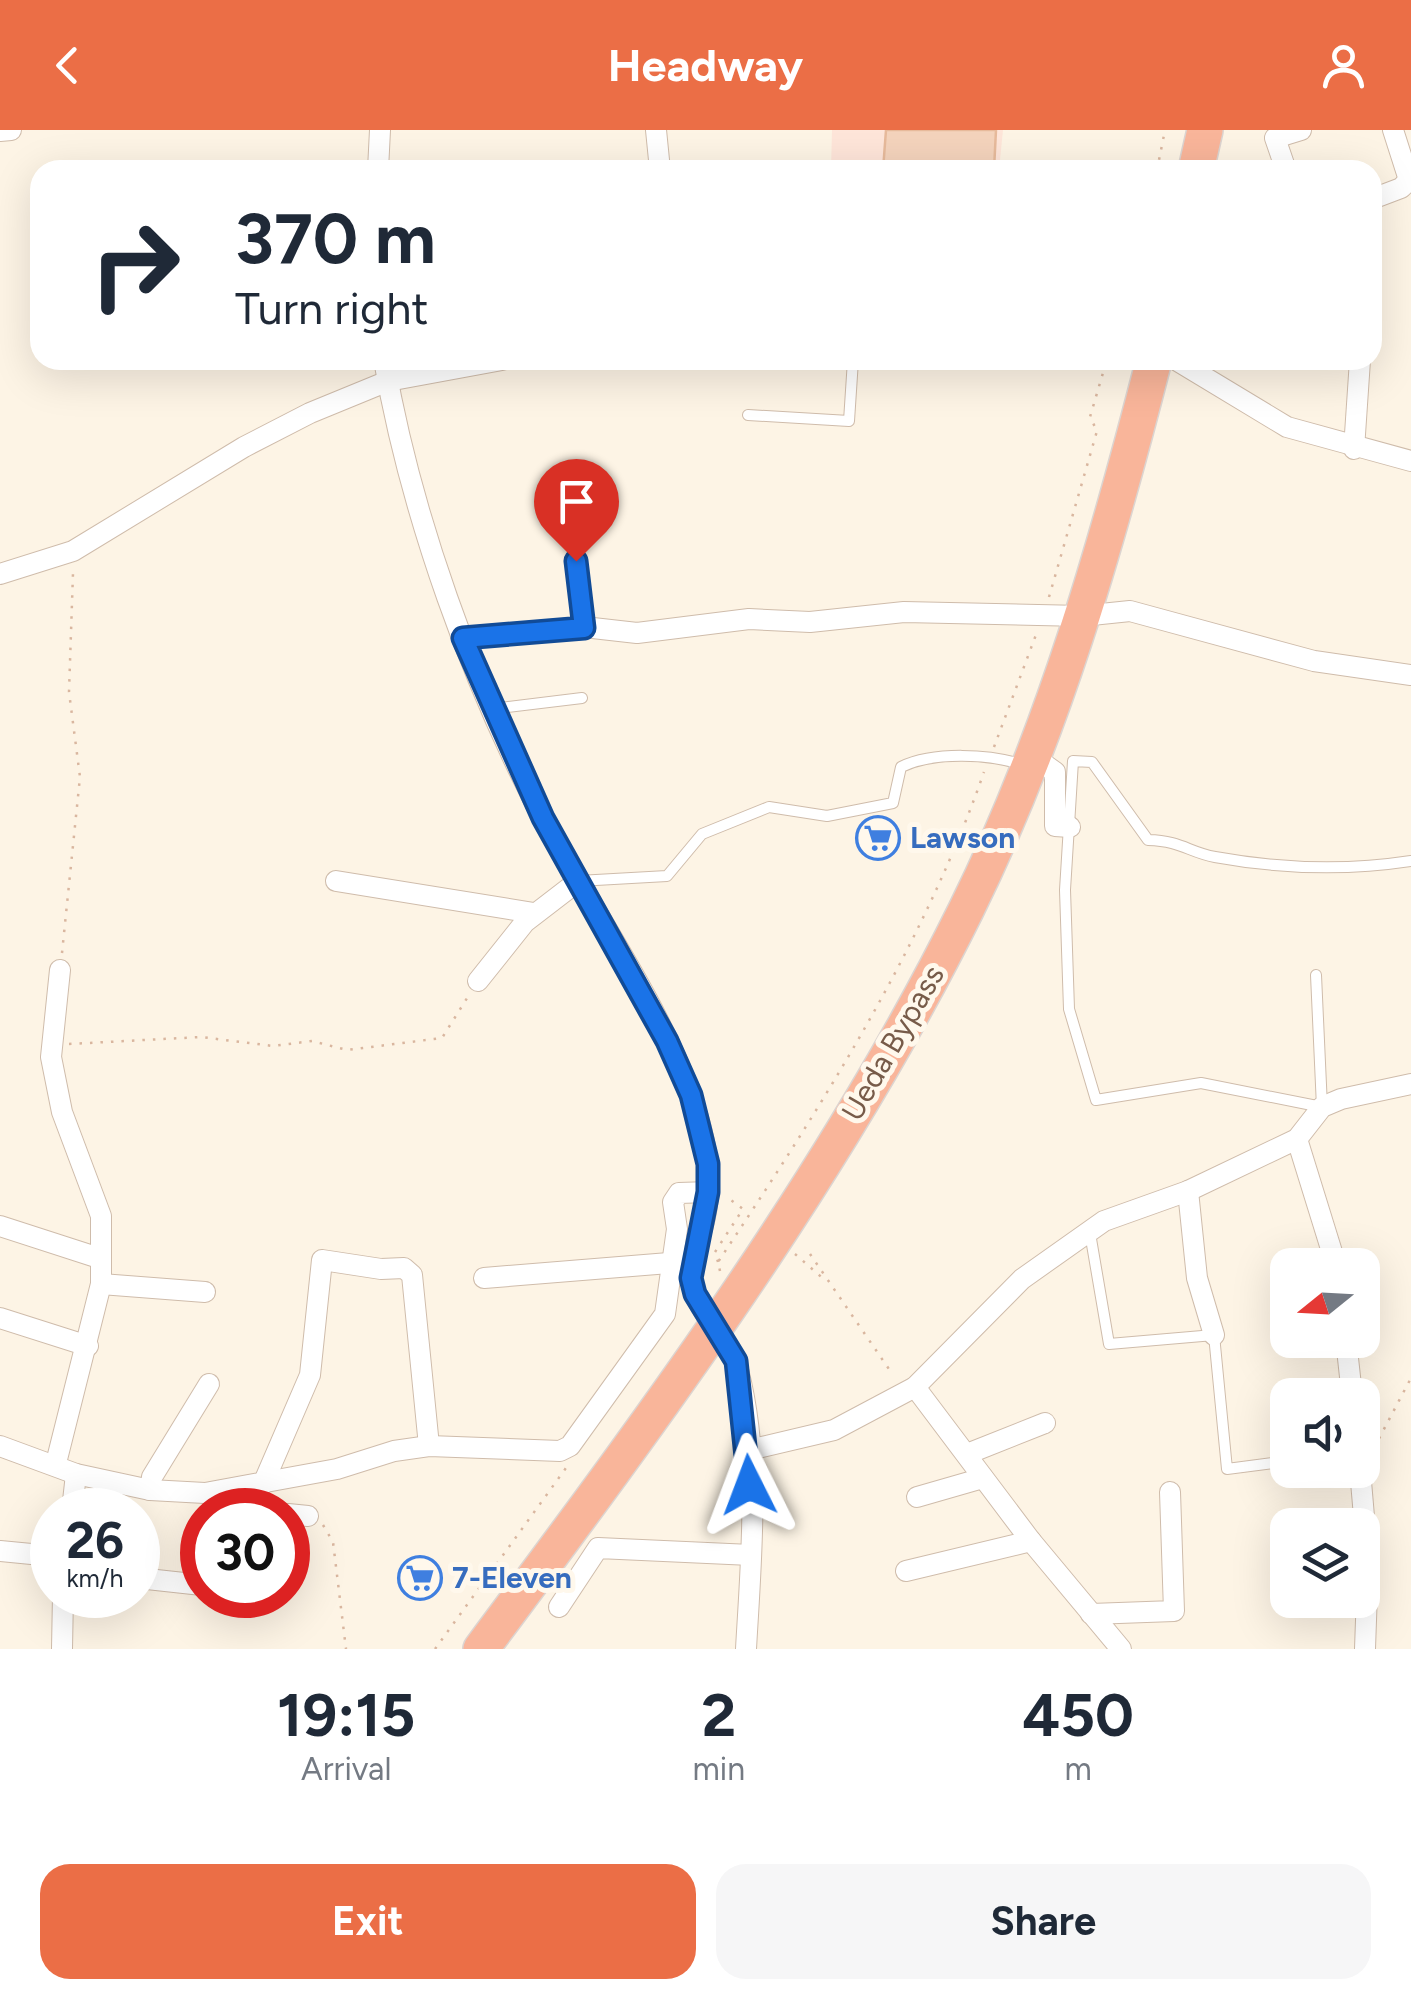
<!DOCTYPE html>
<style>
:root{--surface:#fff;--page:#f6f6f7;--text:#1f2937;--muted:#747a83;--accent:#eb6e46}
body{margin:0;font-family:Figtree,sans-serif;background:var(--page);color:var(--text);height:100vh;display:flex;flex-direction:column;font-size:38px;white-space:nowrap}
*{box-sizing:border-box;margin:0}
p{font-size:32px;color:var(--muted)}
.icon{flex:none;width:55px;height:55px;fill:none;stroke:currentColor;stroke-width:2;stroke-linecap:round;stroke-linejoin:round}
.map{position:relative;height:1519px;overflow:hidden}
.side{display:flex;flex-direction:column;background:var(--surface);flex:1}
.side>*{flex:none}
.top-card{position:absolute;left:30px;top:30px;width:1352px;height:210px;border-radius:30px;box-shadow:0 10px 40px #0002;background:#fff;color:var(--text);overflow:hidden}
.needle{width:65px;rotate:252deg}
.controls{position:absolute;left:1270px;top:1118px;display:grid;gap:20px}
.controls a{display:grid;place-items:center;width:110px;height:110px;border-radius:20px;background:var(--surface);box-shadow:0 10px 40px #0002;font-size:50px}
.speed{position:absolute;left:30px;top:1358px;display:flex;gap:20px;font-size:50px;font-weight:700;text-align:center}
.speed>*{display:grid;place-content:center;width:130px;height:130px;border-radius:50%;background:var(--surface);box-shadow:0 10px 40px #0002;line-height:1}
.speed small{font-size:25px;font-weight:400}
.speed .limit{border:15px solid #d22;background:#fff;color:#111}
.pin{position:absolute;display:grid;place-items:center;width:85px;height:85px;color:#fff;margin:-102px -42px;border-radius:50% 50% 50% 0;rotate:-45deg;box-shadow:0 0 10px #0007}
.pin .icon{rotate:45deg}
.me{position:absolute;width:110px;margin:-55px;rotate:357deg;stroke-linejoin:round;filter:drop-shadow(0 0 8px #0008)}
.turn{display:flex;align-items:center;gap:35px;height:210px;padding:0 40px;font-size:45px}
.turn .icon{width:130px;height:130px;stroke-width:2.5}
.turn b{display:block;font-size:70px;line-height:85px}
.eta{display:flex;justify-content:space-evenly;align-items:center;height:170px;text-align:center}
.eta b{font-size:60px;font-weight:700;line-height:70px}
.action{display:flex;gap:20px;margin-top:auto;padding:20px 40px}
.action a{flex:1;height:115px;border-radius:30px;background:var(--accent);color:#fff;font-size:40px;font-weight:700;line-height:115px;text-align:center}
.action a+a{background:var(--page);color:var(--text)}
header{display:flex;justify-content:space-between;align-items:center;height:130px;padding:0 40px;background:var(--accent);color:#fff;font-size:45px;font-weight:700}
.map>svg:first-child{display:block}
.commercial{fill:#fee5d9}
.building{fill:#f4d3bc;stroke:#e7ba9b;stroke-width:2.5}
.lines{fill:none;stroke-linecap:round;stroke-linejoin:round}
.lane-casing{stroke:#cfbcab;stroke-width:12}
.street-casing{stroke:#cfbcab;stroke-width:22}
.highway-casing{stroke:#dcd4d0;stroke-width:38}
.path{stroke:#d9b69f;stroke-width:2.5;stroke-dasharray:2.5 8;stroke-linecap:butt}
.lane{stroke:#fff;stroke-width:10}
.street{stroke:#fff;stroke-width:20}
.highway{stroke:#f9b59a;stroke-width:35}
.route-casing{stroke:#114b97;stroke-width:25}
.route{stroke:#1a73e8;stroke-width:18}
.labels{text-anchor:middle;stroke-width:10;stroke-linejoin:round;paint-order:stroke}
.shop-label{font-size:30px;font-weight:bold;fill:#366cbe;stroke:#fff8ec;text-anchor:start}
.street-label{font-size:30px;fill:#775b49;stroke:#fff8ec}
</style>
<header><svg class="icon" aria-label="back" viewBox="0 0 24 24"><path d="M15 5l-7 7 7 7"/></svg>Headway<svg class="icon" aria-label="person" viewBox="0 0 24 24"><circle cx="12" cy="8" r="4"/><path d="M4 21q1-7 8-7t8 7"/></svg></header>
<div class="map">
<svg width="1411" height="1519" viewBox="0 0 1411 1519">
<rect width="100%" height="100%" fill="#fdf4e5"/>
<polygon class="commercial" points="832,0 1003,0 999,40 831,40"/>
<polygon class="building" points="886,0 996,0 994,40 883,40"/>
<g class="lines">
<g class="lane-casing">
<g id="lane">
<polyline points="748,285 849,291 853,230"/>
<polyline points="572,398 584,496"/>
<polyline points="492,579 582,568"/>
<path d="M578,751L667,746L702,704L769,677L827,686L893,673L901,637C934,621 990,624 1024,635"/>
<path d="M1316,845L1322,977L1201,953L1096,970L1069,879L1065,760L1073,631L1092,632L1148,710C1182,711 1188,722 1215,727C1281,739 1346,741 1411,731"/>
<polyline points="1090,1103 1109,1214 1214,1205 1227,1339 1288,1331"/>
</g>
</g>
<g class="street-casing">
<g id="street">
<polyline points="656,0 660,40"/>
<polyline points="1393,0 1409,50"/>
<polyline points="0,1 11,0"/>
<polyline points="378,40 380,0"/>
<polyline points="1286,40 1275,8 1301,0"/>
<polyline points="1372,69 1401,58 1411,48"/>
<path d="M384,230C411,386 472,554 546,694C593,782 655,867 689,961C704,1000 714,1045 705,1087C701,1108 688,1131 692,1153C698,1185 729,1208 738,1240C761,1328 751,1429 746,1519"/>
<polyline points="1176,230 1287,297 1411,331"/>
<polyline points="1354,319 1360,230"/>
<polyline points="0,444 73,421 244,317 310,283 388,251 502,230"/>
<polyline points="463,508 584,497 637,503 749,489 810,492 904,482 1082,486 1130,481 1314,531 1411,545"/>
<polyline points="1034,627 1055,642 1055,696 1070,697"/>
<polyline points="336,751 534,783"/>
<polyline points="478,851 525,792 577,752"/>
<polyline points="1297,1009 1336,1135"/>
<polyline points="1188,1061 1197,1148 1214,1205"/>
<polyline points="0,1096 99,1128"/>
<polyline points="484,1148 669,1133"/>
<polyline points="101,1154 205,1162"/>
<polyline points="0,1188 88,1216"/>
<polyline points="1346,1210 1352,1265"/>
<polyline points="915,1257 1031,1411 1121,1519"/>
<polyline points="0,1316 76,1344 150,1360 205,1363 337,1339 394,1321 429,1316 560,1321 570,1316 665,1184 677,1099 673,1072 679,1063 709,1062"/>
<polyline points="749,1320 834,1300 915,1257 1022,1149 1104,1091 1188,1061 1297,1009 1322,977 1341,969 1411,954"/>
<polyline points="967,1324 1045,1293"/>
<polyline points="56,1333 101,1154 101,1086 62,982 51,927 60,840"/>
<polyline points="1360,1340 1368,1433 1365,1519"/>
<polyline points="263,1354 310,1245 322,1130 381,1139 404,1138 412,1145 429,1316"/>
<polyline points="150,1360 152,1347 209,1254"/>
<polyline points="917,1367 983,1348"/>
<polyline points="241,1374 268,1380"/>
<polyline points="72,1380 76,1344"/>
<polyline points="288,1384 308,1386"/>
<polyline points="0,1421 52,1426"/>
<polyline points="906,1441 1031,1411"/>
<polyline points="138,1448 202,1455"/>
<polyline points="559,1477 598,1418 751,1425"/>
<polyline points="1091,1484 1174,1481 1170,1362"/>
<polyline points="62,1519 63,1465"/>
</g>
</g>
<g class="highway-casing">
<g id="highway">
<polyline points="1196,40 1205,0"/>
<path d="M481,1519C655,1286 837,1042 966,780C1052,606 1106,418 1154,230"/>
</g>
</g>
<g class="path">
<polyline points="1157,40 1165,0"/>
<polyline points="1049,467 1097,301 1090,287 1105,236 1113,230"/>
<polyline points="994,617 1037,502"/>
<polyline points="62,823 80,647 69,562 73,443"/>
<polyline points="69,914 201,907 273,916 312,911 347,920 442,908 469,865"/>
<polyline points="795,1124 826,1151"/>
<polyline points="810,1124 893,1245"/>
<polyline points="718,1132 715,1122 743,1079 728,1068"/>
<path d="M720,1141L718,1132C820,979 923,817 984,642"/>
<polyline points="1364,1321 1374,1318 1411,1248"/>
<polyline points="323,1395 333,1412 346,1519"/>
<polyline points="435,1519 566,1338"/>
</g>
<use href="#lane" class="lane"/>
<use href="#street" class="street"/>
<use href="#highway" class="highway"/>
</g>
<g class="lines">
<g class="route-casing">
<polyline id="route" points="576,431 584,498 463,508 543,688 667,911 691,965 708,1034 708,1062 691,1148 695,1164 736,1231 749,1355"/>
</g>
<use href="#route" class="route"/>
</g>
<defs>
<g id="supermarket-ring" transform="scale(2.25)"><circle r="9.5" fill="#fff8ec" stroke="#3f7fe0" stroke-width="1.5"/><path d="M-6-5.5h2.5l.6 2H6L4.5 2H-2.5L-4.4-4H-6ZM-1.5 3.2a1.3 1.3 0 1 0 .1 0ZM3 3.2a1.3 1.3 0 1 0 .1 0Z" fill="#3f7fe0"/></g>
</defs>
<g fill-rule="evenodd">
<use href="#supermarket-ring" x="878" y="708"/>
<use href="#supermarket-ring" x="420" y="1448"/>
</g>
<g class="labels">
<g class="shop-label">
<text x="910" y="718">Lawson</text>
<text x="452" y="1458">7-Eleven</text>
</g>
<g class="street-label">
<text transform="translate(893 913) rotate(-60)" y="10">Ueda Bypass</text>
</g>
</g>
</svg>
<div class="controls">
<a><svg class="needle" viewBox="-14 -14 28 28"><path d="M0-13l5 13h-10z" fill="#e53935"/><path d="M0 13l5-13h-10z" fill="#747a83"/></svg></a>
<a><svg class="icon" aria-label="sound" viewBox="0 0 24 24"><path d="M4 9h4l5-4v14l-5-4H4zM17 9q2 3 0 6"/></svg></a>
<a><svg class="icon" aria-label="layers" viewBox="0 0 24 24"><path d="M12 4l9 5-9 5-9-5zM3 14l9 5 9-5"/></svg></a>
</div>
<div class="speed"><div>26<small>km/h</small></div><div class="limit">30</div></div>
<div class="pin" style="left:576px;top:431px;background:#d93025"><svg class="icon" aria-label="arrive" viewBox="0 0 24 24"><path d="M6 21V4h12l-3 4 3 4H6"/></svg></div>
<svg class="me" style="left:749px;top:1355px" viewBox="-20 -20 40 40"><path d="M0-17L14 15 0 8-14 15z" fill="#1a73e8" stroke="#fff" stroke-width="4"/></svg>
<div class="top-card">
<div class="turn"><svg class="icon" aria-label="right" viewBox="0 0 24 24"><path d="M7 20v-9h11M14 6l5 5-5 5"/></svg><div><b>370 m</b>Turn right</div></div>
</div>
</div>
<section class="side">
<div class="eta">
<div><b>19:15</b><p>Arrival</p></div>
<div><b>2</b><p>min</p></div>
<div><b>450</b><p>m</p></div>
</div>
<div class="action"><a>Exit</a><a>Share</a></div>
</section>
